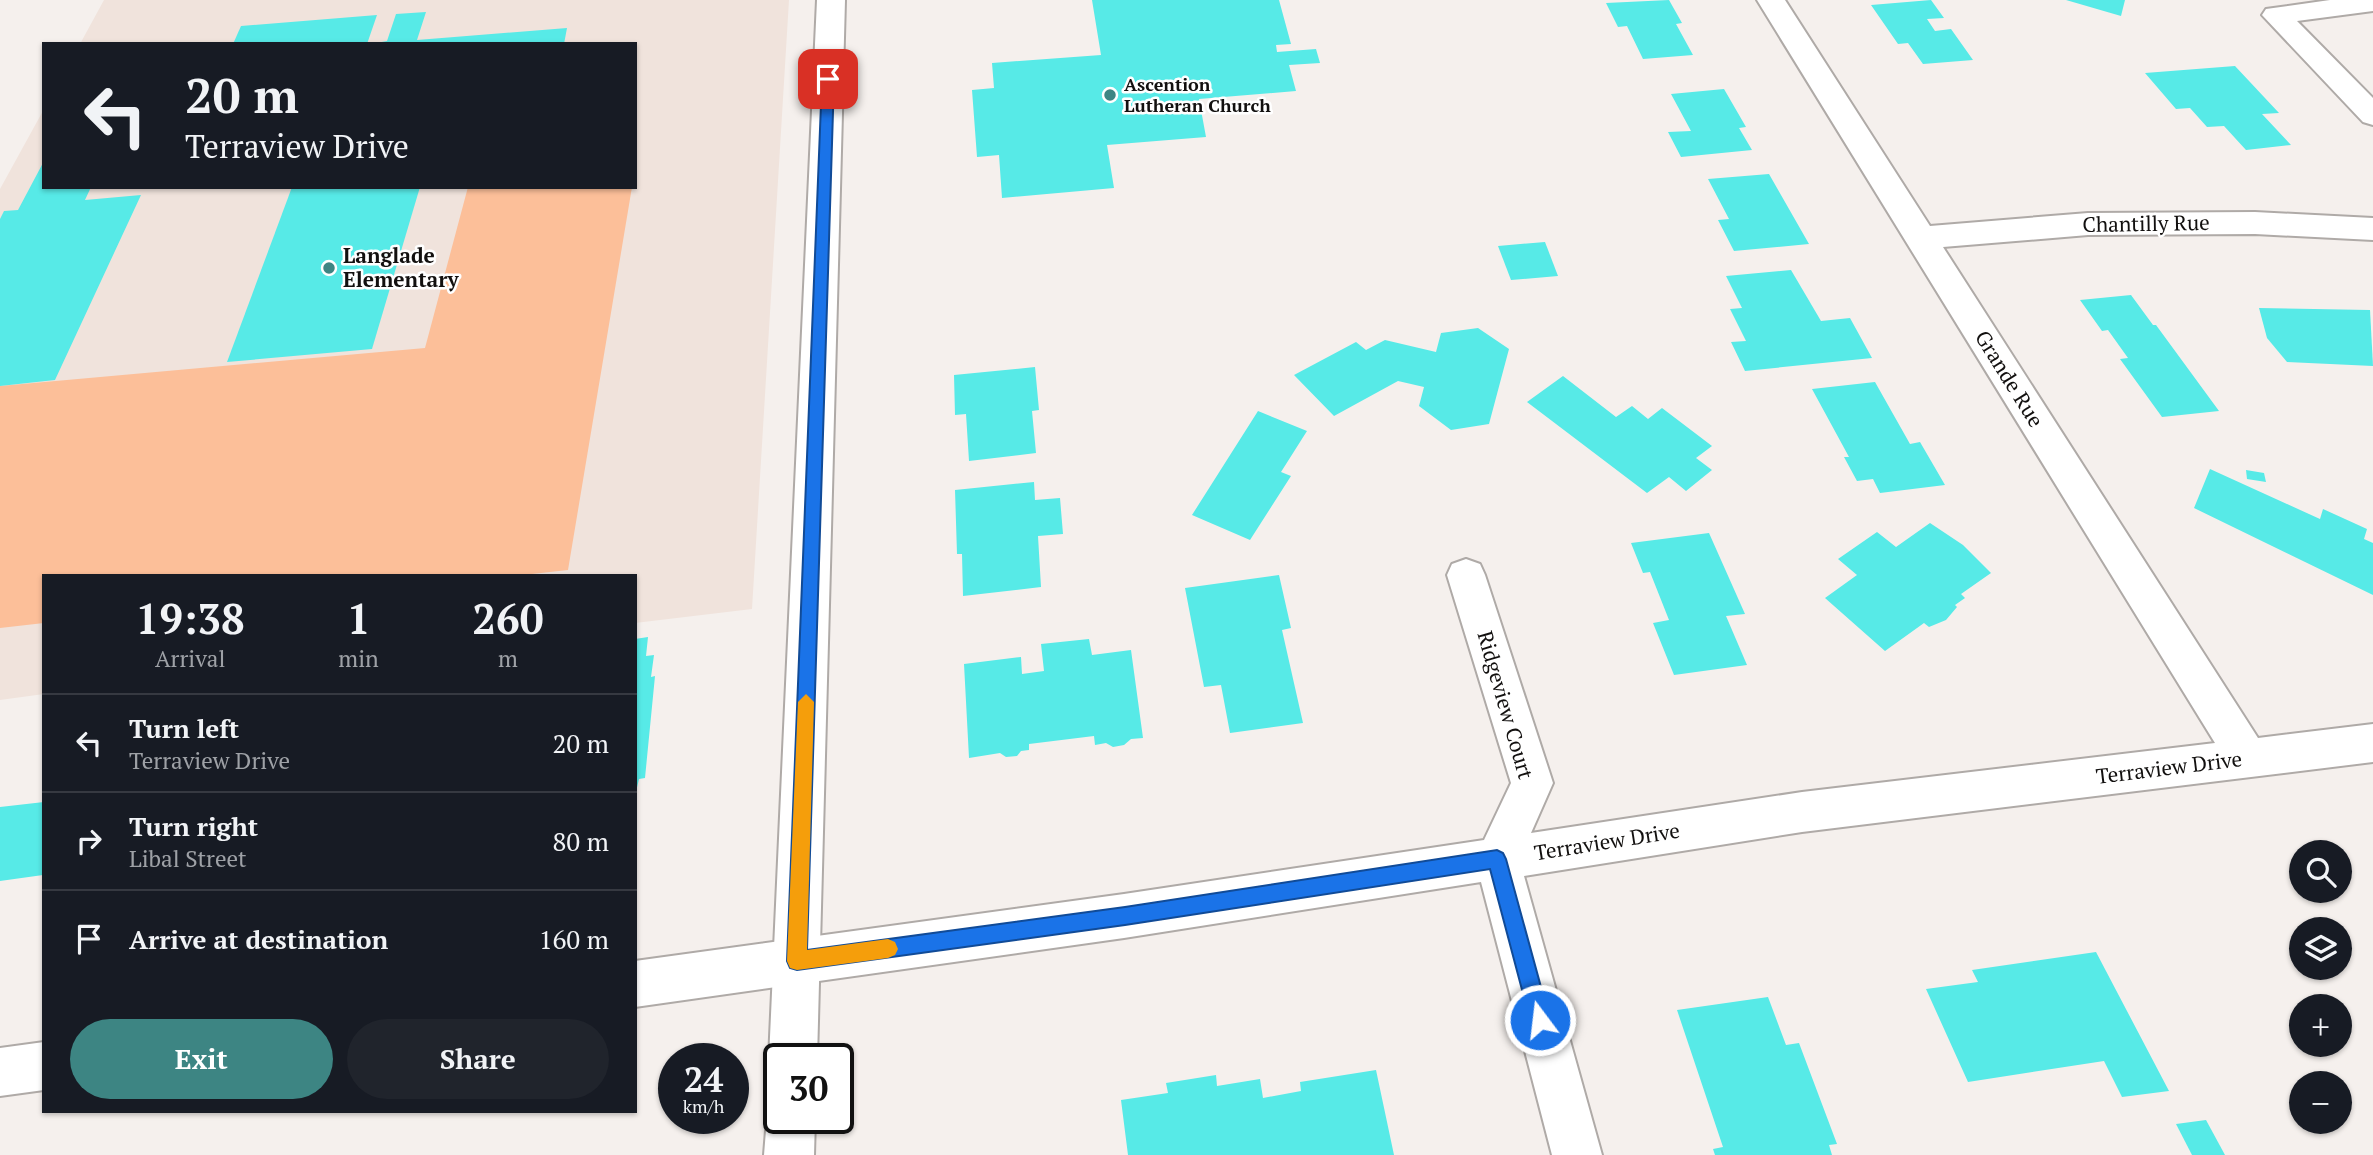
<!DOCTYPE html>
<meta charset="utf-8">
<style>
:root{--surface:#171b24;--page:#20242c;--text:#f1f3f6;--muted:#9ea1a6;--line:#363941;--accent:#3d8583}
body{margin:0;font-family:"PT Serif",serif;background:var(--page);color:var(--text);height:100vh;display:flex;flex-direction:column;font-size:26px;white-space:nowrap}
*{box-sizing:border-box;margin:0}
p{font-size:23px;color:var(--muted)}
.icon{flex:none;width:38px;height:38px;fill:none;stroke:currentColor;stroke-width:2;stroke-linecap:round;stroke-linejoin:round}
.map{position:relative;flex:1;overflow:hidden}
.sheet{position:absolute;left:42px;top:574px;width:595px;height:539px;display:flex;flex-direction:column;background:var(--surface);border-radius:0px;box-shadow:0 2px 5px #0004}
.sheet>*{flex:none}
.top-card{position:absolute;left:42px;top:42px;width:595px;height:147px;border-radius:0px;box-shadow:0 2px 5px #0004;background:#171b24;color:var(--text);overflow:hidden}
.buttons{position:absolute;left:2289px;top:840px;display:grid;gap:14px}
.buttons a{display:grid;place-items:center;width:63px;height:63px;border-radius:50%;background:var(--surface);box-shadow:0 2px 5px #0004;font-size:35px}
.speed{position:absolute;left:658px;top:1043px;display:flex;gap:14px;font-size:35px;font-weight:700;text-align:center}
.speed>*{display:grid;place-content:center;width:91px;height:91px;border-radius:50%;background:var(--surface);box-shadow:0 2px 5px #0004;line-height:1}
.speed small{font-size:18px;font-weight:400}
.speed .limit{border:4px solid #111;border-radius:10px;background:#fff;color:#111}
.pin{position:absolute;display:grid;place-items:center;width:60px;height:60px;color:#fff;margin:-30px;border-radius:14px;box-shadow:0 4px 10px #0006}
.me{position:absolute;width:77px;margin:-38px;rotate:345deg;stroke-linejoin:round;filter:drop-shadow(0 0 5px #0008)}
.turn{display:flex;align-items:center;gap:24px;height:147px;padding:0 28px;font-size:32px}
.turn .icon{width:91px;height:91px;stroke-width:2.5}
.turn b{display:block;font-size:49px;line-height:60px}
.eta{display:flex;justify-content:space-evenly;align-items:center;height:119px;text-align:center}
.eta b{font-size:42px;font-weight:600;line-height:49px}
.primary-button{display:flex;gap:14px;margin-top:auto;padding:14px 28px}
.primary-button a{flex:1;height:80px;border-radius:42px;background:var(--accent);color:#fff;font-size:28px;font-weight:600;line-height:80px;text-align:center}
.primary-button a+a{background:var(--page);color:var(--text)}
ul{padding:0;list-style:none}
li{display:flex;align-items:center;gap:21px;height:98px;padding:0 28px;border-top:2px solid var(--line)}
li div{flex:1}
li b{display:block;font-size:26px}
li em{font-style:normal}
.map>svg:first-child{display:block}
.built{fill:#f0e3dc}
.green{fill:#fcbf99}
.building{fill:#57eae7}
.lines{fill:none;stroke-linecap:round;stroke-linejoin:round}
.minor-casing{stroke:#afaaa7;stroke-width:4}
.tertiary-casing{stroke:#afaaa7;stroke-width:4}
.minor{fill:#fff;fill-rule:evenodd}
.tertiary{fill:#fff;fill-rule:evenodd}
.route{fill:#1a73e8;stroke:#114b97;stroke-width:2}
.slow{fill:#f59e0b}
.poi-dot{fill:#3d8583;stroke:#fff;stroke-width:2.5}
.labels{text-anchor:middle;stroke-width:5;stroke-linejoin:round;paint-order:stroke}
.far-poi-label{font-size:18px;font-weight:bold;fill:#12100f;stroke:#fff;text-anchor:start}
.street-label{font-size:21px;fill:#12100f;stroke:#fff}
.poi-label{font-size:21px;font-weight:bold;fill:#12100f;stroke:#fff;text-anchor:start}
</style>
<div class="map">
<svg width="2373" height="1155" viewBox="0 0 2373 1155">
<rect width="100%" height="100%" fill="#f5f0ed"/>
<polygon class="built" points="104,0 789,0 752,609 635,623 635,576 44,576 44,694 0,700 0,189 44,109 44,187 635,187 635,44 80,44"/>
<polygon class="green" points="468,187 632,187 568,570 514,576 44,576 44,623 0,628 0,386 425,348"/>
<g class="building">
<polygon points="1092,0 1279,0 1291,44 1276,45 1277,52 1316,49 1320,63 1289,65 1296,91 1199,99 1206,137 1107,145 1114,188 1002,198 999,155 977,157 972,90 994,88 992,63 1101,55"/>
<polygon points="1669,0 1682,23 1676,24 1693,55 1643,59 1627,26 1618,27 1606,3"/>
<polygon points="1931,0 1944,18 1927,19 1935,31 1951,29 1973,60 1923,64 1908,43 1898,44 1871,5"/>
<polygon points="2066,0 2125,0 2121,16"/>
<polygon points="426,12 417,40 567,28 564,44 371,44 387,41 396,14"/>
<polygon points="377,15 367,44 233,44 241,26"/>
<polygon points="2235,66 2279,113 2262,114 2291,145 2246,150 2224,126 2207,127 2190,108 2176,109 2145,73"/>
<polygon points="1724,89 1746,127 1739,128 1752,150 1681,157 1668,132 1691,131 1671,94"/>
<polygon points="44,161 44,187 91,187 85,200 141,195 55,380 0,386 0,219 4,211 18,210"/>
<polygon points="1769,174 1809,244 1734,251 1718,220 1729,219 1708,179"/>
<polygon points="292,187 420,187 372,349 227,362"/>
<polygon points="1545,242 1558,276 1511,280 1498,246"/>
<polygon points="1791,270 1821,321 1850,318 1872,358 1745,371 1731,342 1746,341 1730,309 1742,308 1726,276"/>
<polygon points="2131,295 2153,325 2156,325 2219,411 2162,417 2120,359 2128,358 2108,330 2102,331 2080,300"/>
<polygon points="2259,308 2370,310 2373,366 2287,362 2267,338"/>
<polygon points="1478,328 1509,349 1489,424 1451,430 1419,406 1424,387 1398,381 1334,416 1294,375 1356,342 1366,350 1385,340 1436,352 1441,333"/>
<polygon points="1035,367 1039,410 1032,411 1036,453 969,461 966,414 955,415 954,375"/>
<polygon points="1563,376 1616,417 1632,406 1648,419 1662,408 1712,446 1696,458 1712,470 1686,491 1669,477 1647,493 1527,402"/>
<polygon points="1875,382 1910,444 1920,442 1945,485 1880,493 1873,479 1857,481 1844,457 1849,457 1812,389"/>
<polygon points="1258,411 1307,431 1281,472 1291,476 1250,540 1192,515"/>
<polygon points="2210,469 2320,519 2323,509 2367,529 2364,539 2373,543 2373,595 2194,508"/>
<polygon points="2246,470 2264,473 2266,482 2247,479"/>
<polygon points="1034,482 1035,500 1060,498 1063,534 1038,536 1041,587 963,596 962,554 957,554 955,490"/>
<polygon points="1930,523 1963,545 1991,573 1961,594 1965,598 1955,605 1957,607 1946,620 1929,627 1924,623 1885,651 1825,598 1857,575 1838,559 1877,532 1896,547"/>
<polygon points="1709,533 1745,614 1726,616 1747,665 1674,675 1653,623 1669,620 1650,572 1643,573 1631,543"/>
<polygon points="1279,575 1291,628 1282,630 1303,723 1230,733 1221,685 1204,687 1185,588"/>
<polygon points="648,637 646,656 654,655 651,677 655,676 645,778 639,779 635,796 635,639"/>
<polygon points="1089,639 1092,655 1131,650 1143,738 1131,739 1124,745 1113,747 1106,743 1095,745 1094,736 1029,744 1029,750 1021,751 1017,756 1006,757 1000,753 969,758 964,664 1021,657 1022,674 1044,671 1041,644"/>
<polygon points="44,802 43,875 0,881 0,807"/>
<polygon points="2096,952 2169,1091 2122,1097 2104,1061 1968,1082 1926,989 1978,982 1972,970"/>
<polygon points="1768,997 1786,1045 1799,1043 1837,1144 1829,1145 1832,1155 1715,1155 1713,1149 1723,1147 1677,1010"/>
<polygon points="1376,1070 1394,1155 1128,1155 1121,1100 1168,1093 1166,1083 1216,1075 1217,1086 1260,1079 1263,1098 1301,1091 1300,1082"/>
<polygon points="2206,1120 2225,1155 2192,1155 2176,1124"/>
</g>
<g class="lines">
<g class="minor-casing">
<g id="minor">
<polygon points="1757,0 1785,0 1930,226 2088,213 2255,212 2373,218 2373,240 2255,234 2088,235 1943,247 2258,738 2373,724 2373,762 1802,832 1524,876 1602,1155 1552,1155 1481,882 1124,938 635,1007 635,961 1124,894 1484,840 1511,783 1447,575 1452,564 1466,559 1480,564 1485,575 1553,783 1531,833 1802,792 2215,743"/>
<polygon points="2330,0 2373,0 2373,11 2297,21 2373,98 2373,125 2363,122 2262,15 2266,9"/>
<polygon points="44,1042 44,1090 0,1096 0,1048"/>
</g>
</g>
<g class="tertiary-casing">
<g id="tertiary">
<polygon points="817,0 845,0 817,1059 779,1059 779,1077 769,1059"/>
<polygon points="779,1099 779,1118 815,1118 814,1155 764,1155 767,1118 774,1101"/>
</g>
</g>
<use href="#minor" class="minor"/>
<use href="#tertiary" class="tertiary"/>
</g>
<polygon class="route" points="828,75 834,79 807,950 1125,907 1497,850 1503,853 1506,859 1550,1020 1547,1027 1540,1030 1533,1027 1530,1020 1490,869 1125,925 797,970 790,968 787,961 822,79"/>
<polygon class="slow" points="806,694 814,702 807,950 888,939 895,942 898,949 895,955 888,958 797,970 790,968 787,961 798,702"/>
<g class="poi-dot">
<circle cx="1110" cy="95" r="7"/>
<circle cx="329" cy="268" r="7"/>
</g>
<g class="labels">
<g class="far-poi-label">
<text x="1124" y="91">Ascention<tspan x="1124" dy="21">Lutheran Church</tspan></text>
</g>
<g class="street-label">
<text transform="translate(2146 224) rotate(-1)" y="7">Chantilly Rue</text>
<text transform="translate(2009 379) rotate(58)" y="7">Grande Rue</text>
<text transform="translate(1505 705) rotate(74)" y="7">Ridgeview Court</text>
<text transform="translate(2169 768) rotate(-7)" y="7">Terraview Drive</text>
<text transform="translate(1607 842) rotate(-9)" y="7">Terraview Drive</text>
</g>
<g class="poi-label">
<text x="343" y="263">Langlade<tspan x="343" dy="24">Elementary</tspan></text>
</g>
</g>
</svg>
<div class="buttons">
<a><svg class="icon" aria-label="search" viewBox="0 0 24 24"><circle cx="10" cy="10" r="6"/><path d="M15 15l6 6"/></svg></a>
<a><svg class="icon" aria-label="layers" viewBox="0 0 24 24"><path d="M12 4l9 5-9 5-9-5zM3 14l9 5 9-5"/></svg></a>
<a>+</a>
<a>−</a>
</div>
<div class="speed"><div>24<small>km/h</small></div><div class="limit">30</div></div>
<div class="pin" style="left:828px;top:79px;background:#d93025"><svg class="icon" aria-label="arrive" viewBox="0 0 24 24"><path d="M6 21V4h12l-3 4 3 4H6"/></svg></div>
<svg class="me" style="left:1540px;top:1020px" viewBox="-20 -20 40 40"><circle r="17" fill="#1a73e8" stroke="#fff" stroke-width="3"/><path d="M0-11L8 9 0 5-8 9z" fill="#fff"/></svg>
<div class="top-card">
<div class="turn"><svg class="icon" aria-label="left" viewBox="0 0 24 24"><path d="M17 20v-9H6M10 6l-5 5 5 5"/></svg><div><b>20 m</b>Terraview Drive</div></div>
</div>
<section class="sheet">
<div class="eta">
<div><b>19:38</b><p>Arrival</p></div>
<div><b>1</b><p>min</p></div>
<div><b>260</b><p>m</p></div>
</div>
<ul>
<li><svg class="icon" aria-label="left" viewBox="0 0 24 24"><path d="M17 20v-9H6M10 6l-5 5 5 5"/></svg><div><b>Turn left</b><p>Terraview Drive</p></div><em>20 m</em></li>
<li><svg class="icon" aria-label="right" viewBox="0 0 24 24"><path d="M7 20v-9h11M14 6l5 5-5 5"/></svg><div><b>Turn right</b><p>Libal Street</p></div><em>80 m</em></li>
<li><svg class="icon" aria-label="arrive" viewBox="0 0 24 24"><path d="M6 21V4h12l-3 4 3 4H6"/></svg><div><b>Arrive at destination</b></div><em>160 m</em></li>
</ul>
<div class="primary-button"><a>Exit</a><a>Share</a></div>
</section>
</div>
